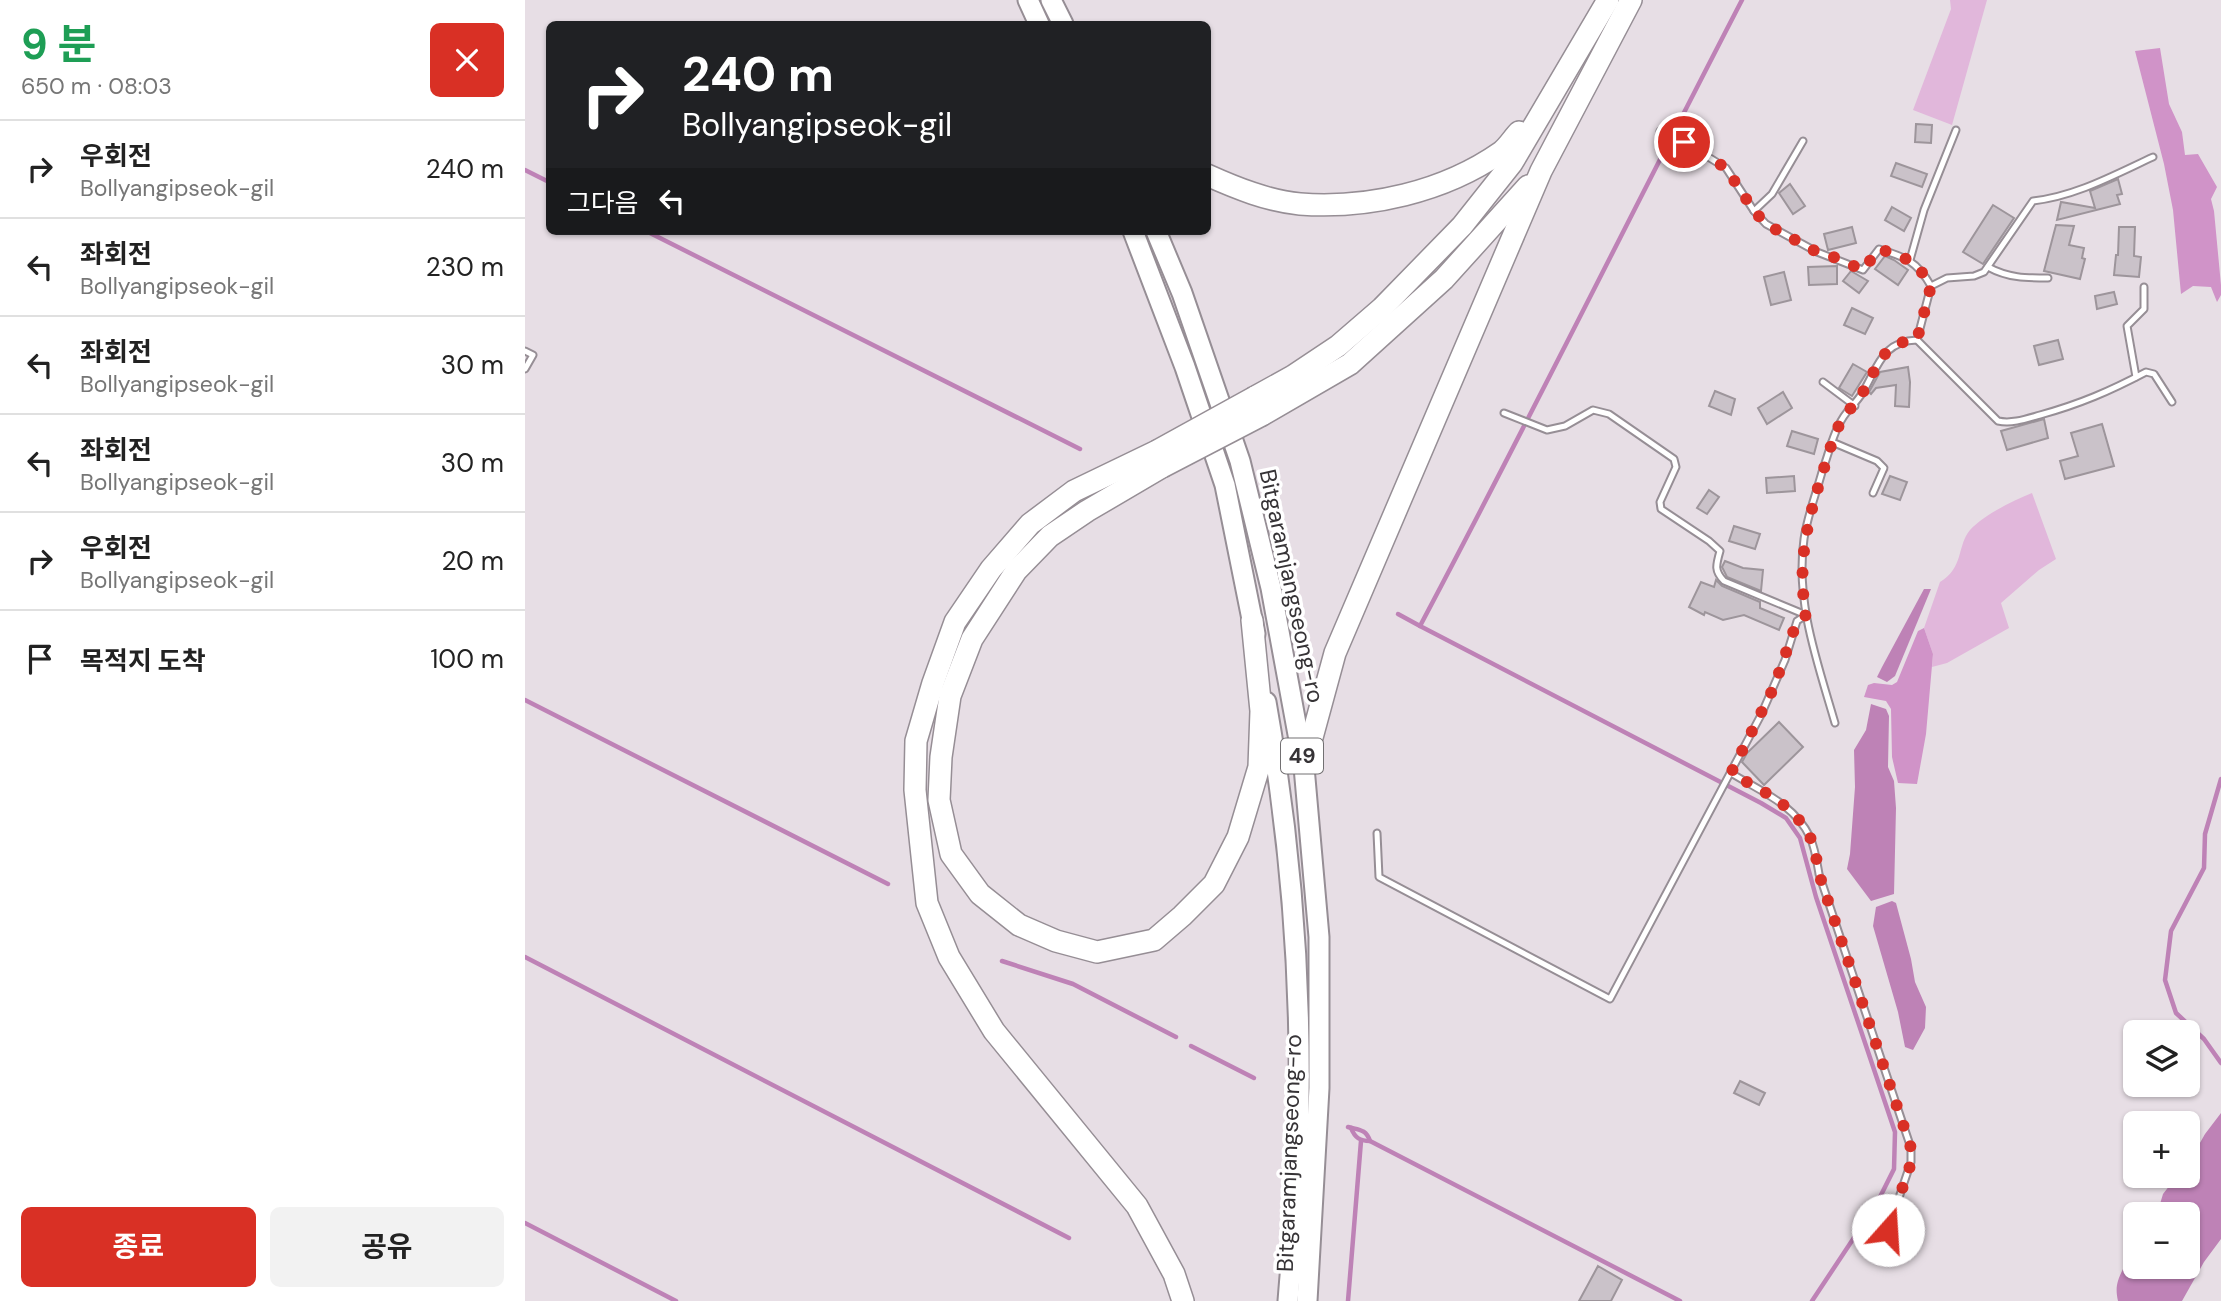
<!DOCTYPE html>
<html lang="ko">
<meta charset="utf-8">
<style>
:root{--surface:#fff;--page:#f2f2f2;--text:#222;--muted:#767676;--line:#e0e0e0;--accent:#d93025}
body{margin:0;font-family:"DM Sans","Noto Sans KR",sans-serif;background:var(--page);color:var(--text);height:100vh;display:flex;flex-direction:column;font-size:26px;white-space:nowrap}
*{box-sizing:border-box;margin:0}
p{font-size:23px;color:var(--muted)}
.icon{flex:none;width:38px;height:38px;fill:none;stroke:currentColor;stroke-width:2;stroke-linecap:round;stroke-linejoin:round}
.map{position:relative;flex:1;overflow:hidden}
.side{display:flex;flex-direction:column;background:var(--surface);width:525px}
.side>*{flex:none}
.hud{position:absolute;left:21px;top:21px;width:665px;height:214px;border-radius:10px;box-shadow:0 2px 5px #0004;background:#202124;color:#fff;overflow:hidden}
.controls{position:absolute;left:1598px;top:1020px;display:grid;gap:14px}
.controls a{display:grid;place-items:center;width:77px;height:77px;border-radius:10px;background:var(--surface);box-shadow:0 2px 5px #0004;font-size:35px}
.pin{position:absolute;display:grid;place-items:center;width:60px;height:60px;color:#fff;margin:-30px;border:4px solid #fff;border-radius:50%;box-shadow:0 2px 7px #0007}
.me{position:absolute;width:77px;margin:-38px;rotate:19deg;stroke-linejoin:round;filter:drop-shadow(0 0 5px #0008)}
.turn{display:flex;align-items:center;gap:24px;height:147px;padding:0 21px;font-size:32px}
.turn .icon{width:91px;height:91px;stroke-width:2.5}
.turn b{display:block;font-size:49px;line-height:60px}
.then{display:flex;align-items:center;height:66px;padding:0 21px;background:#0003;gap:14px;font-size:26px}
.round{display:grid;place-items:center;flex:none;width:74px;height:74px;border-radius:10px;background:var(--page)}
.head{display:flex;align-items:center;justify-content:space-between;height:119px;padding:0 21px}
h1{font-size:42px;font-weight:700;line-height:52px;color:#1e9e55}
.cta{display:flex;gap:14px;margin-top:auto;padding:14px 21px}
.cta a{flex:1;height:80px;border-radius:10px;background:var(--accent);color:#fff;font-size:28px;font-weight:700;line-height:80px;text-align:center}
.cta a+a{background:var(--page);color:var(--text)}
ul{padding:0;list-style:none}
li{display:flex;align-items:center;gap:21px;height:98px;padding:0 21px;border-top:2px solid var(--line)}
li div{flex:1}
li b{display:block;font-size:26px}
li em{font-style:normal}
main{display:flex;flex:1;min-height:0}
.map>svg:first-child{display:block}
.green{fill:#e1b7db}
.forest{fill:#d093c8}
.water{fill:#be82b6}
.lines{fill:none;stroke-linecap:round;stroke-linejoin:round}
.stream{stroke:#be82b6;stroke-width:4.5}
.building{fill:#cac2c9;stroke:#9d959b;stroke-width:2}
.service-casing{stroke:#968e95;stroke-width:9}
.trunk-casing{stroke:#968e95;stroke-width:23}
.motorway-casing{stroke:#968e95;stroke-width:24}
.service{stroke:#fff;stroke-width:5}
.trunk{stroke:#fff;stroke-width:19}
.motorway{stroke:#fff;stroke-width:21}
.motorway-bridge-casing{stroke:#968e95;stroke-width:24;stroke-linecap:butt}
.motorway-bridge{stroke:#fff;stroke-width:21}
.route{stroke:#d93025;stroke-width:12;stroke-dasharray:0 21.6}
.labels{text-anchor:middle;stroke-width:7;stroke-linejoin:round;paint-order:stroke}
.shield{fill:#fff;stroke:#727072;stroke-width:2}
.shield-label{font-size:21px;font-weight:bold;fill:#363336}
.street-label{font-size:23px;fill:#363336;stroke:#fff}
</style>
<main>
<section class="side">
<div class="head"><div><h1>9 분</h1><p>650 m · 08:03</p></div><a class="round" style="background:#d93025;color:#fff"><svg class="icon" aria-label="close" viewBox="0 0 24 24"><path d="M6 6l12 12M18 6L6 18"/></svg></a></div>
<ul>
<li><svg class="icon" aria-label="right" viewBox="0 0 24 24"><path d="M7 20v-9h11M14 6l5 5-5 5"/></svg><div><b>우회전</b><p>Bollyangipseok-gil</p></div><em>240 m</em></li>
<li><svg class="icon" aria-label="left" viewBox="0 0 24 24"><path d="M17 20v-9H6M10 6l-5 5 5 5"/></svg><div><b>좌회전</b><p>Bollyangipseok-gil</p></div><em>230 m</em></li>
<li><svg class="icon" aria-label="left" viewBox="0 0 24 24"><path d="M17 20v-9H6M10 6l-5 5 5 5"/></svg><div><b>좌회전</b><p>Bollyangipseok-gil</p></div><em>30 m</em></li>
<li><svg class="icon" aria-label="left" viewBox="0 0 24 24"><path d="M17 20v-9H6M10 6l-5 5 5 5"/></svg><div><b>좌회전</b><p>Bollyangipseok-gil</p></div><em>30 m</em></li>
<li><svg class="icon" aria-label="right" viewBox="0 0 24 24"><path d="M7 20v-9h11M14 6l5 5-5 5"/></svg><div><b>우회전</b><p>Bollyangipseok-gil</p></div><em>20 m</em></li>
<li><svg class="icon" aria-label="arrive" viewBox="0 0 24 24"><path d="M6 21V4h12l-3 4 3 4H6"/></svg><div><b>목적지 도착</b></div><em>100 m</em></li>
</ul>
<div class="cta"><a>종료</a><a>공유</a></div>
</section>
<div class="map">
<svg width="1696" height="1301" viewBox="0 0 1696 1301">
<rect width="100%" height="100%" fill="#e7dee5"/>
<g class="green">
<polygon points="1425,0 1462,0 1427,125 1388,110 1426,9"/>
<path d="M1507,493L1531,559L1514,570L1476,603L1484,628L1422,663L1407,667L1408,654L1399,628L1415,582C1439,568 1432,545 1445,530C1459,515 1487,501 1507,493Z"/>
</g>
<g class="forest">
<polygon points="1635,48 1644,104 1657,132 1660,155 1673,154 1692,187 1686,199 1689,211 1696,285 1696,295 1692,302 1686,287 1668,286 1656,294 1648,210 1639,164 1610,51"/>
<polygon points="1399,628 1408,654 1401,734 1392,784 1373,783 1367,757 1366,709 1361,701 1339,697 1343,685 1349,683 1367,685 1372,682 1393,631"/>
</g>
<g class="water">
<polygon points="1399,589 1406,589 1370,676 1362,682 1352,677 1357,667"/>
<polygon points="1346,704 1361,709 1364,716 1363,767 1369,781 1371,808 1369,894 1346,901 1322,869 1325,854 1330,787 1329,750 1341,730"/>
<polygon points="1367,901 1371,903 1386,959 1390,982 1401,1007 1400,1028 1388,1050 1380,1047 1373,1012 1348,926 1351,907"/>
<path d="M1696,1113V1239L1679,1262L1657,1301H1593C1590,1288 1592,1281 1598,1269L1605,1272L1610,1262V1267H1662V1214H1632L1638,1194L1652,1176H1662L1663,1164L1680,1134Z"/>
</g>
<g class="lines">
<g class="stream">
<path d="M1217,0C1109,208 1005,419 895,626L1236,803L1261,818L1275,838L1291,897L1370,1132L1369,1169L1352,1203L1287,1301"/>
<polyline points="0,170 24,182"/>
<polyline points="121,231 555,449"/>
<polyline points="873,614 895,626"/>
<polyline points="0,700 363,884"/>
<polyline points="1696,779 1680,834 1679,868 1646,931 1640,980 1651,1013 1679,1039 1696,1063"/>
<polyline points="0,957 544,1238"/>
<polyline points="477,961 548,984 651,1037"/>
<polyline points="666,1046 729,1078"/>
<path d="M823,1127C834,1130 841,1129 845,1141L1155,1301"/>
<path d="M826,1128C830,1138 835,1141 845,1141"/>
<polyline points="0,1223 151,1301"/>
<polyline points="823,1301 836,1141"/>
</g>
</g>
<g class="building">
<polygon points="1391,124 1407,125 1406,143 1390,142"/>
<polygon points="1371,163 1402,174 1397,187 1366,176"/>
<polygon points="1593,179 1597,194 1592,195 1595,204 1532,220 1536,202 1570,208 1565,191"/>
<polygon points="1265,184 1280,206 1268,214 1254,193"/>
<polygon points="1468,205 1489,218 1458,264 1438,252"/>
<polygon points="1367,207 1386,218 1379,231 1360,220"/>
<polygon points="1531,225 1549,226 1544,245 1559,248 1557,258 1560,259 1555,279 1519,271"/>
<polygon points="1327,227 1331,243 1303,250 1299,234"/>
<polygon points="1594,227 1610,227 1609,256 1616,257 1614,277 1589,275 1591,255 1593,255"/>
<polygon points="1360,256 1369,260 1383,270 1373,285 1350,269"/>
<polygon points="1312,266 1312,284 1284,285 1283,267"/>
<polygon points="1326,271 1343,281 1334,293 1318,281"/>
<polygon points="1259,272 1266,300 1246,305 1239,277"/>
<polygon points="1589,292 1592,304 1572,309 1570,296"/>
<polygon points="1327,308 1348,318 1340,334 1319,325"/>
<polygon points="1533,340 1538,359 1514,365 1509,346"/>
<polygon points="1328,364 1342,372 1327,396 1314,388"/>
<polygon points="1383,367 1385,382 1384,407 1370,406 1371,385 1351,388 1346,394 1344,392 1355,372"/>
<polygon points="1190,391 1210,399 1206,415 1184,406"/>
<polygon points="1258,392 1267,408 1242,424 1233,408"/>
<polygon points="1519,419 1523,438 1482,450 1476,431"/>
<polygon points="1577,424 1589,466 1540,479 1535,461 1553,456 1546,433"/>
<polygon points="1267,431 1293,439 1289,454 1262,446"/>
<polygon points="1269,476 1270,491 1242,493 1241,478"/>
<polygon points="1365,476 1382,482 1375,500 1357,494"/>
<polygon points="1184,490 1194,497 1182,514 1172,508"/>
<polygon points="1209,526 1235,534 1230,549 1204,541"/>
<polygon points="1200,561 1218,568 1238,570 1236,591 1202,577 1197,567"/>
<polygon points="1191,580 1197,586 1235,602 1235,608 1259,618 1254,630 1219,615 1198,620 1180,612 1179,615 1164,607 1176,582 1189,587"/>
<polygon points="1254,722 1278,747 1239,785 1217,762 1222,753"/>
<polygon points="1215,1081 1240,1093 1234,1105 1209,1093"/>
<polygon points="1073,1266 1097,1280 1086,1301 1054,1301"/>
</g>
<g class="lines">
<g class="service-casing">
<g id="service">
<path d="M1135,131L1159,142L1201,168L1229,211L1241,224L1292,252L1338,270L1354,249C1380,257 1392,261 1406,286L1392,340C1358,341 1353,366 1338,392C1333,400 1328,405 1322,412C1309,428 1304,453 1297,472C1291,494 1282,517 1279,539C1270,602 1293,664 1310,723"/>
<polyline points="1229,211 1247,194 1278,141"/>
<polyline points="1385,260 1399,210 1431,130"/>
<path d="M1463,267C1483,278 1501,278 1523,278"/>
<path d="M1406,286L1422,278L1449,276L1459,272L1508,201C1551,196 1589,175 1628,157"/>
<path d="M1392,340L1473,421C1487,424 1501,419 1515,415C1555,404 1585,391 1621,372L1629,374L1647,402"/>
<polyline points="0,351 8,355 0,369"/>
<polyline points="1611,377 1602,326 1619,309 1619,287"/>
<polyline points="1298,382 1330,406"/>
<polyline points="1307,442 1352,461 1359,468 1348,493"/>
<path d="M1206,773C1235,791 1269,804 1285,837C1290,848 1292,862 1294,874L1386,1148V1162L1363,1230"/>
<path d="M852,833L854,877L1085,999L1236,715L1260,660L1272,621L1281,615L1199,581C1189,571 1191,565 1195,551L1184,541L1136,509L1135,502L1151,467L1149,459L1084,414L1068,410L1040,426L1022,430L979,413"/>
</g>
</g>
<g class="trunk-casing">
<g id="trunk">
<polyline points="503,0 514,24"/>
<polyline points="526,0 538,24"/>
<polyline points="608,231 660,367 700,485 730,634"/>
<polyline points="631,231 657,293 715,461 746,588 779,767 794,937 794,1088 782,1301"/>
<path d="M741,702C767,848 778,998 773,1147C772,1198 767,1250 763,1301"/>
</g>
</g>
<g class="motorway-casing">
<g id="motorway">
<path d="M682,175C711,188 743,201 775,204C843,209 919,192 976,152C983,147 988,138 994,132"/>
<polyline points="730,397 768,376 813,346 857,308 937,226 987,163 1083,0"/>
<polyline points="737,415 825,364 919,279 1003,186"/>
<polyline points="632,451 549,491 505,524 466,569 430,622 408,683 391,741 390,790 402,903 424,957 469,1031 612,1206 649,1274 658,1301"/>
<polyline points="637,467 562,511 525,536 491,571 447,639 425,696 416,757 414,800 426,854 455,894 494,925 531,941 572,952 629,940 657,916 689,884 713,837 734,767 736,711 727,620"/>
<polyline points="779,767 810,653 1016,171 1106,0"/>
</g>
</g>
<use href="#service" class="service"/>
<use href="#trunk" class="trunk"/>
<use href="#motorway" class="motorway"/>
<g class="motorway-bridge-casing">
<g id="motorway-bridge">
<polyline points="632,451 730,397"/>
<polyline points="637,467 737,415"/>
</g>
</g>
<use href="#motorway-bridge" class="motorway-bridge"/>
</g>
<g class="lines">
<path class="route" d="M1159,142L1201,168L1229,211L1241,224L1292,252L1311,258L1338,270L1354,249C1380,257 1392,261 1406,286L1392,340C1358,341 1353,366 1338,392C1332,402 1328,405 1322,413C1311,426 1306,446 1301,462C1284,515 1271,560 1281,615L1272,621L1249,687L1206,773C1235,790 1269,804 1285,837C1290,848 1292,862 1294,874L1386,1148V1163L1363,1230"/>
</g>
<g class="labels">
<rect class="shield" x="756" y="738.5" width="42" height="35" rx="5"/>
<g class="shield-label">
<text x="777" y="763">49</text>
</g>
<g class="street-label">
<text transform="translate(767 586) rotate(78)" y="8">Bitgaramjangseong-ro</text>
<text transform="translate(764 1153) rotate(-88)" y="8">Bitgaramjangseong-ro</text>
</g>
</g>
</svg>
<div class="controls">
<a><svg class="icon" aria-label="layers" viewBox="0 0 24 24"><path d="M12 4l9 5-9 5-9-5zM3 14l9 5 9-5"/></svg></a>
<a>+</a>
<a>−</a>
</div>
<div class="pin" style="left:1159px;top:142px;background:#d93025"><svg class="icon" aria-label="arrive" viewBox="0 0 24 24"><path d="M6 21V4h12l-3 4 3 4H6"/></svg></div>
<svg class="me" style="left:1363px;top:1230px" viewBox="-20 -20 40 40"><circle r="19" fill="#fff"/><path d="M0-13L10 11 0 6-10 11z" fill="#d93025"/></svg>
<div class="hud">
<div class="turn"><svg class="icon" aria-label="right" viewBox="0 0 24 24"><path d="M7 20v-9h11M14 6l5 5-5 5"/></svg><div><b>240 m</b>Bollyangipseok-gil</div></div>
<div class="then">그다음<svg class="icon" aria-label="left" viewBox="0 0 24 24"><path d="M17 20v-9H6M10 6l-5 5 5 5"/></svg></div>
</div>
</div>
</main>
